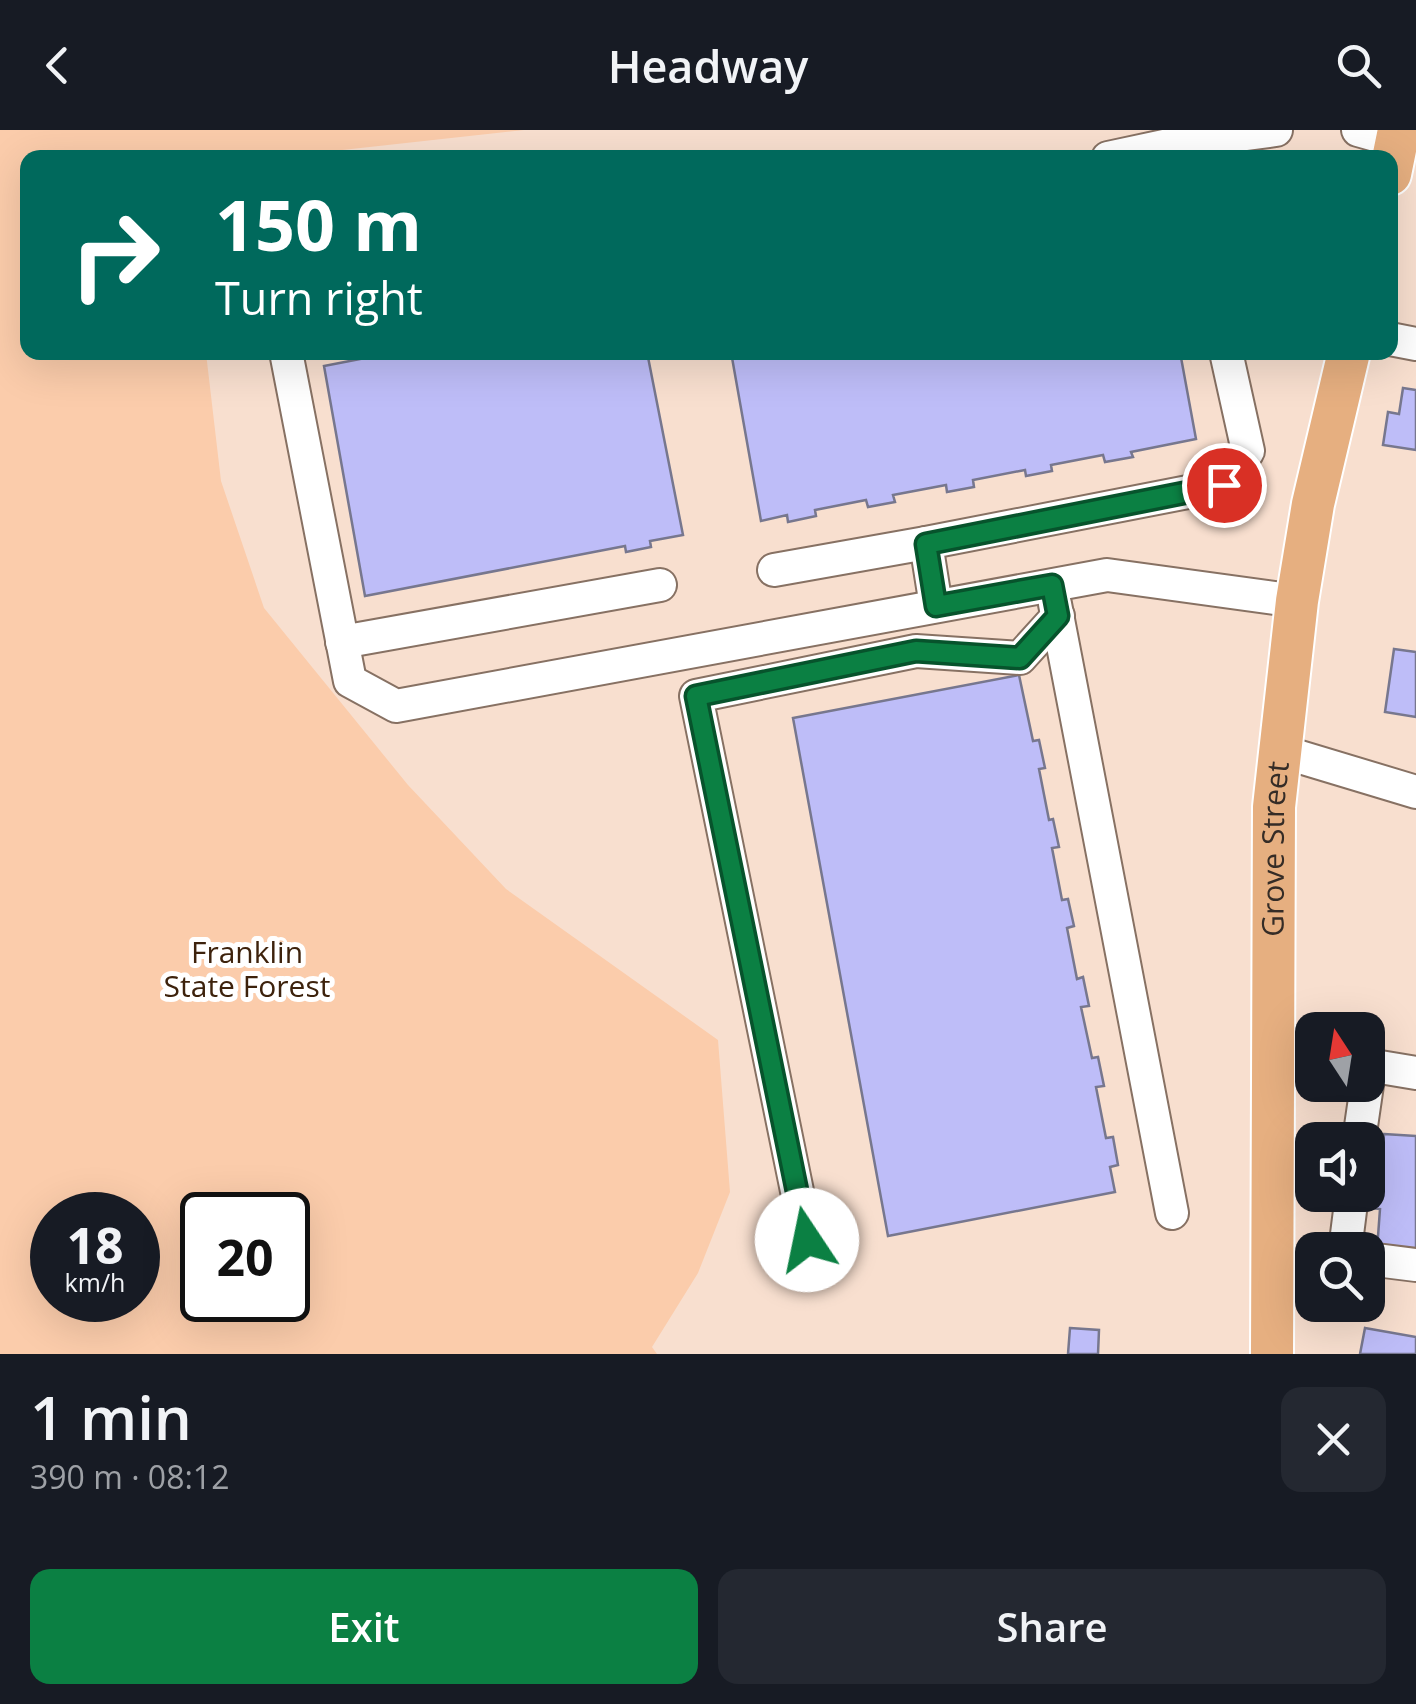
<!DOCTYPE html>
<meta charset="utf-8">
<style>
:root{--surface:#171b24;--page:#242831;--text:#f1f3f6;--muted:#9ea1a6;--accent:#0b8043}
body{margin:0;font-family:"Open Sans",sans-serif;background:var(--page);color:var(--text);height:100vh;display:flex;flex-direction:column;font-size:38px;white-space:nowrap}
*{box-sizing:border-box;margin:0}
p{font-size:32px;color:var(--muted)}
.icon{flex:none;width:55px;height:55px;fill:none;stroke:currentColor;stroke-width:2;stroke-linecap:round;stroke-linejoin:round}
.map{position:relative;height:1224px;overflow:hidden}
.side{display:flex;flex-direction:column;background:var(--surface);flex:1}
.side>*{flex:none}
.banner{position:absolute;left:20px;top:20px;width:1378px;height:210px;border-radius:20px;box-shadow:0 10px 40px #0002;background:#00695c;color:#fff;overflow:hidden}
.needle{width:65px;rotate:348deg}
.fabs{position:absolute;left:1295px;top:882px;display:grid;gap:20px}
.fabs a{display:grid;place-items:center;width:90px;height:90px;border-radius:20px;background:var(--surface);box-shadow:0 10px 40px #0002;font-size:50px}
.speed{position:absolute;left:30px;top:1062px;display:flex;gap:20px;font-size:50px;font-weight:700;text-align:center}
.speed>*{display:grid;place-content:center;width:130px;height:130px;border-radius:50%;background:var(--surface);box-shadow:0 10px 40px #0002;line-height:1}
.speed small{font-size:25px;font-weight:400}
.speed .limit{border:5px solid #111;border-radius:15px;background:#fff;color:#111}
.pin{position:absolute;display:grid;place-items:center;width:85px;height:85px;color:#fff;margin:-42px;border:5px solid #fff;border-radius:50%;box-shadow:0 2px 10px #0007}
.me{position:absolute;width:110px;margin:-55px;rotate:349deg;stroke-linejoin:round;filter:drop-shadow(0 0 8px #0008)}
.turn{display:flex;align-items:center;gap:35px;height:210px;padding:0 30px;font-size:45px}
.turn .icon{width:130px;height:130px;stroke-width:2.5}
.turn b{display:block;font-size:70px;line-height:85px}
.round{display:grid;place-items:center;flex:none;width:105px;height:105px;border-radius:20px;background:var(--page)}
.headline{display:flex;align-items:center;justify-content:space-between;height:170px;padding:0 30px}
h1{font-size:60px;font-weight:600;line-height:75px}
.button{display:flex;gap:20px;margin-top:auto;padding:20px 30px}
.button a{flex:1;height:115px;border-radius:20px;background:var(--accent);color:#fff;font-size:40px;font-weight:600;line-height:115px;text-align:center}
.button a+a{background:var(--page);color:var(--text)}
header{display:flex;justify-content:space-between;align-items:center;height:130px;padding:0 30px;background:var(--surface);font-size:45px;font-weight:600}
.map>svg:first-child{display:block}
.green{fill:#fbccab;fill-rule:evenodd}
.building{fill:#bebdf8;stroke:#77778e;stroke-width:2.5}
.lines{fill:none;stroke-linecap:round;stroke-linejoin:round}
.minor-casing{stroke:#877163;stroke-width:36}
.major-casing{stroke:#fff;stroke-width:46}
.minor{stroke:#fff;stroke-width:32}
.major{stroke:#e6af80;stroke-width:42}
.route-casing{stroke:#07532c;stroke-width:25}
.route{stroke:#0b8043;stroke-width:18}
.labels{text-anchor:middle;stroke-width:10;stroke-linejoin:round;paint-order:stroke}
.street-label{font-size:30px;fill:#352c26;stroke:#fff}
.park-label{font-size:30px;fill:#3d220c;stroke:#fff}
</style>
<header><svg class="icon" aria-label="back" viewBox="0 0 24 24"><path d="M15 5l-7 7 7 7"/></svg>Headway<svg class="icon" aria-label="search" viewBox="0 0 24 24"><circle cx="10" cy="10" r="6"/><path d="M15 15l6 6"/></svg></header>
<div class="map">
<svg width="1416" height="1224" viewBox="0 0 1416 1224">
<rect width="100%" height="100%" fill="#f8dfcf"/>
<path class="green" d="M0,0H524L279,27L28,28V222L206,223L221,351L264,478L408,655L506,759L718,910L730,1062L698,1143L652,1217L657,1224H0ZM52,1085H138V1170H52ZM202,1085H288V1170H202Z"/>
<g class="building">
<polygon points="396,222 647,222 683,405 650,411 651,417 626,422 625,416 365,466 324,236"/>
<polygon points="731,222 1180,222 1196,309 1131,322 1133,327 1105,332 1103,325 1051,335 1052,341 1026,346 1025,340 973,350 974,357 947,362 946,355 893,365 895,372 868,377 866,370 815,380 816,386 788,392 787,385 761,391"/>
<polygon points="1403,258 1416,260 1416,320 1383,315 1388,282 1399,284"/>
<polygon points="1394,519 1416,522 1416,587 1385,582"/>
<polygon points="1019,545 1033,611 1039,610 1045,638 1039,639 1049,690 1053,689 1059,717 1052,718 1062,770 1068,769 1074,796 1067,798 1077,849 1083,847 1089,876 1081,877 1092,928 1098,927 1104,956 1096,957 1106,1008 1113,1007 1118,1035 1110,1037 1115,1062 888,1106 793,588"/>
<polygon points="1384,1004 1416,1006 1416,1124 1377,1120 1380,1079 1370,1078 1372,1048 1381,1048"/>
<polygon points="1070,1198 1099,1200 1098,1224 1068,1224"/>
<polygon points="1365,1198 1416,1207 1416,1224 1360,1224"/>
</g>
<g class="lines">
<g class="minor-casing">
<g id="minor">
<polyline points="1358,0 1397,11"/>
<polyline points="1178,13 1276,0"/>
<polyline points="1108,28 1178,13 1181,28"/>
<polyline points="1390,209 1416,214"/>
<polyline points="286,222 350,551 396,576 1107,445 1297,471"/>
<polyline points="774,440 926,413"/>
<polyline points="1055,474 1172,1083"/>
<polyline points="936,476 926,413 1224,355 1248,321 1226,222"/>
<polyline points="342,512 660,455"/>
<polyline points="1280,621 1416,662"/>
<polyline points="1274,920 1312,926"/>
<polyline points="1368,935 1416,943"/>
<polyline points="1359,1010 1367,955"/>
<polyline points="807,1110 696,566 916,521 1020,528 1058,486"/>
<polyline points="1345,1120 1352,1065"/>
<polyline points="1368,1129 1416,1135"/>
</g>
</g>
<g class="major-casing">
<g id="major">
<polyline points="1390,44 1399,0"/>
<path id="s1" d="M1272,1224L1274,677L1297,471L1313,374L1349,222"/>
</g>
</g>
<use href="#minor" class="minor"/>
<use href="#major" class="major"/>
</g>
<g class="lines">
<g class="route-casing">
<polyline id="route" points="807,1110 696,566 916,521 1020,528 1058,486 1052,455 936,476 926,414 1224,355"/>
</g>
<use href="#route" class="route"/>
</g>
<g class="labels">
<g class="street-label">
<text dy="10" stroke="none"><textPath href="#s1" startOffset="505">Grove Street</textPath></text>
</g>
<g class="park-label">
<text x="247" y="833">Franklin<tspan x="247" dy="34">State Forest</tspan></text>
</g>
</g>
</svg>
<div class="fabs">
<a><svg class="needle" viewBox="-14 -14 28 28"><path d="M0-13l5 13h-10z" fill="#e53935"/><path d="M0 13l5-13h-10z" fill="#9ea1a6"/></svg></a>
<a><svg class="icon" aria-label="sound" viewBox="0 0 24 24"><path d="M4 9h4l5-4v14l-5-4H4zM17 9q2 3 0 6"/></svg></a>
<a><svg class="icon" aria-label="search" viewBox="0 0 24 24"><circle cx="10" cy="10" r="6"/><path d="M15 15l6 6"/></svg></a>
</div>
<div class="speed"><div>18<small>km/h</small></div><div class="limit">20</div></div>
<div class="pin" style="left:1224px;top:355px;background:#d93025"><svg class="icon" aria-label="arrive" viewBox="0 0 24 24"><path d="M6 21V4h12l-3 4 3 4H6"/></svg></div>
<svg class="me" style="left:807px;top:1110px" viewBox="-20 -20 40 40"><circle r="19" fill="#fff"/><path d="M0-13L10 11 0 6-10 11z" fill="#0b8043"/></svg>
<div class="banner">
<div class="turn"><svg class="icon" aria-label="right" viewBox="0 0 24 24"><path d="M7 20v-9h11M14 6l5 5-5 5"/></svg><div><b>150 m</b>Turn right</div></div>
</div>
</div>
<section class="side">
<div class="headline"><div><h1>1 min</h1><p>390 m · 08:12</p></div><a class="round"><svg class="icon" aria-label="close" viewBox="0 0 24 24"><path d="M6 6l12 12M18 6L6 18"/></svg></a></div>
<div class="button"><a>Exit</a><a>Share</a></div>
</section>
